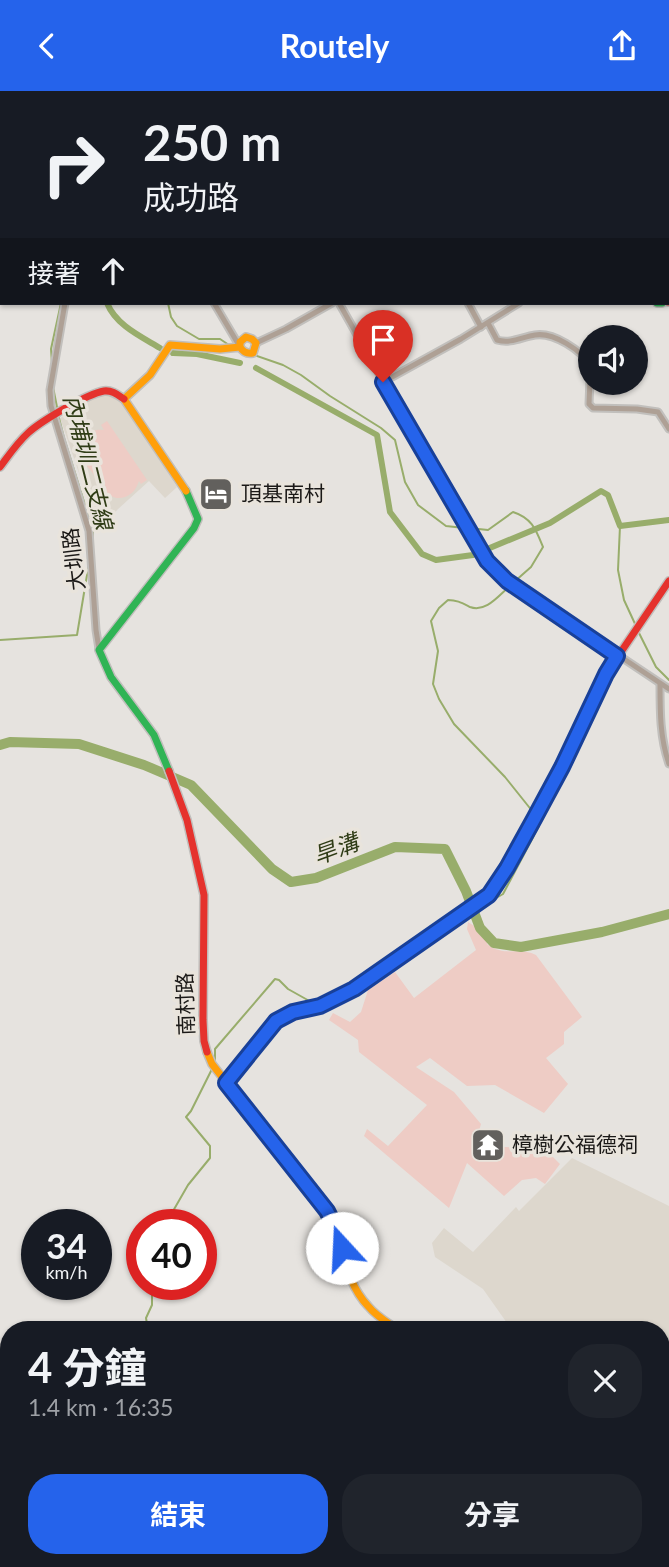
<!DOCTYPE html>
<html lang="zh-TW">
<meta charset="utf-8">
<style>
:root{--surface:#171b24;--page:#20242c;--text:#f1f3f6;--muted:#9ea1a6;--accent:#2563eb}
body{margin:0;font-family:Lato,"Noto Sans TC",sans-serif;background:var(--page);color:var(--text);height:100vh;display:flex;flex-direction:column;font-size:26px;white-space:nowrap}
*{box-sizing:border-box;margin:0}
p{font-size:23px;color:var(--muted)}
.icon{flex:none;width:38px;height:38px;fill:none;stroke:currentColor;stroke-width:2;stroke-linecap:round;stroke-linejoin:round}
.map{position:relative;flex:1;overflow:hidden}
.panel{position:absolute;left:0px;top:1230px;width:670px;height:247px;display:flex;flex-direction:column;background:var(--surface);border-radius:28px 28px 0 0;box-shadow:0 2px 5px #0004}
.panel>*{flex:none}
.hud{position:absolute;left:0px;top:0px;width:670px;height:214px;box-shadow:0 2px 5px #0004;background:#171b24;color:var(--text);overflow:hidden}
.controls{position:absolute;left:578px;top:234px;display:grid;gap:14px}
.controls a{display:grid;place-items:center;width:70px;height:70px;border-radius:50%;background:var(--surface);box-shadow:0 2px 5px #0004;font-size:35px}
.speed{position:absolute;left:21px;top:1118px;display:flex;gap:14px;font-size:35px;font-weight:700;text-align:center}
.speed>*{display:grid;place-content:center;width:91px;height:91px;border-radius:50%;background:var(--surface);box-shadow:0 2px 5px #0004;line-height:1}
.speed small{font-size:18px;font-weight:400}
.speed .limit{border:10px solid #d22;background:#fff;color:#111}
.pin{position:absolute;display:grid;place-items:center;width:60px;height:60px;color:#fff;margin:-72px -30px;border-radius:50% 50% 50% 0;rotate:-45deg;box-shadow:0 0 7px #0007}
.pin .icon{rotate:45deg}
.me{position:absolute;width:77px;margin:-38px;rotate:340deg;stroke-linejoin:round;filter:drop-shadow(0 0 5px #0008)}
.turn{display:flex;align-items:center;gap:24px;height:147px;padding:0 28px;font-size:32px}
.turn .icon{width:91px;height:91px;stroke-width:2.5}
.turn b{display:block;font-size:49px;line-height:60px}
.then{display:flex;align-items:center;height:66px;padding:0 28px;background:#0003;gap:14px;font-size:26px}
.round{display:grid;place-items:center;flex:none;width:74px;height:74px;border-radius:28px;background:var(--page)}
.headline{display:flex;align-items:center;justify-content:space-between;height:119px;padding:0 28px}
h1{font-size:42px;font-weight:700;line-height:52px}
.action{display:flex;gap:14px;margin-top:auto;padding:14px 28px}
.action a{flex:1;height:80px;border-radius:28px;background:var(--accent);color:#fff;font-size:28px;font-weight:700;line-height:80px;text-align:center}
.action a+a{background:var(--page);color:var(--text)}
header{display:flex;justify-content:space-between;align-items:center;height:91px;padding:0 28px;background:var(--accent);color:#fff;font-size:32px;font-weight:700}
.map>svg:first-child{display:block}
.built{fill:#ddd7cd}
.green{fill:#eeccc5}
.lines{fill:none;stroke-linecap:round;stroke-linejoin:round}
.stream{stroke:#98ad6b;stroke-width:2}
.canal{stroke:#98ad6b;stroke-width:6}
.river{stroke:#98ad6b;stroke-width:10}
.street-casing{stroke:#c1bfbc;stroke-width:9}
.fast-casing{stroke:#c1bfbc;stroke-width:10}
.slow-casing{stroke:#c1bfbc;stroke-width:10}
.jam-casing{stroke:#c1bfbc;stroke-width:10}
.street{stroke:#aea095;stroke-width:5}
.fast{stroke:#30b455;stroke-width:7}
.slow{stroke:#ff9f0a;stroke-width:7}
.jam{stroke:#e5322d;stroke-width:7}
.route-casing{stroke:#184099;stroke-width:18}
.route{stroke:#2563eb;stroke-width:12}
.labels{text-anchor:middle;stroke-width:7;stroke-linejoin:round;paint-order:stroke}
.poi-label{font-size:21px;fill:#1b1917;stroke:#e9e4dc;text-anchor:start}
.street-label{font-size:21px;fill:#1b1917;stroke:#e9e4dc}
.water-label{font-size:23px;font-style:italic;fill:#2f3c16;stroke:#e9e4dc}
</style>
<header><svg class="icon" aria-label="back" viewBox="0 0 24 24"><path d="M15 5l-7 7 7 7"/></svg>Routely<svg class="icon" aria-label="share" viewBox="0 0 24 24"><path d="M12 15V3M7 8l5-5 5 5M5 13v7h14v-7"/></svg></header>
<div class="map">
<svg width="669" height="1476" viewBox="0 0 669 1476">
<rect width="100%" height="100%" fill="#e6e3df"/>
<g class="built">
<polygon points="107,303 119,307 177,396 165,407 149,390 118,418 99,440 60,327 98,305"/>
<polygon points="572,1067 669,1115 669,1391 662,1400 662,1239 512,1239 483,1198 435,1166 432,1152 444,1137 473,1161 516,1116 519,1120"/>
<polygon points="669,1424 669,1476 626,1476 632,1468 662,1468 662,1433"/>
</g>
<g class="green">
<path d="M107,330L147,389L141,393L139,390C136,398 133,403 125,406C108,412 99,392 92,381C87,375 82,369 80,362C77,347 90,337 104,339L101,334Z"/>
<path d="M468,831L487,843V853C505,867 518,855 536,864L582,926L564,941V953L546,967L568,993L544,1022L495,994L467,995L430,967L416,976L454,1001L481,1033L475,1054L482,1059L487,1055L545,1058L560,1073L545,1093L536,1087L522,1089L504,1105L467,1072L449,1117L364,1045L367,1038L388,1055L427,1014L359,961L358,949L329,929L333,922L350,931L361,921L368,899L395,881L414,907L476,859L467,838Z"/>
</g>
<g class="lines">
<g class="stream">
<polyline points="199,2 200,0"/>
<polyline points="168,212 171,226 177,235 199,248 220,248 229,254"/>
<polyline points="254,264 283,274 301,284 330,305 381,337 395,349 405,391 418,414 446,435 464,437"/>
<polyline points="52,273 51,258 61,212"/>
<polyline points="53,296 58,321"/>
<polyline points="59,327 64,347 91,433 93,440 92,449"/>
<polyline points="620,435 618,479 624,509 636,535"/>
<path d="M469,437L488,439L513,421C532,427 536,439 543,456L531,476L514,491"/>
<path d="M510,495C499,504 486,522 470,516C462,512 457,509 448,509L439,517L431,530L438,560L433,593L439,608L454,633L505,686L533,721"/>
<polyline points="638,540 656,576 669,589"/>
<polyline points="0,549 77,544 89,472"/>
<polyline points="321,917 329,919 462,831 474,820 503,803 539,735 539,728 537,725"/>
<polyline points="215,971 215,958 275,888 279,889 288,898 313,912"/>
<polyline points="165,1134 188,1094 210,1067 210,1055 186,1026 191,1020 213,976"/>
<polyline points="148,1239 146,1227 152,1214 152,1194"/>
<polyline points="261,1468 262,1476"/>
</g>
<g class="canal">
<polyline points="0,113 2,113"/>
<path d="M107,212C116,234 140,245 160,257"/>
<polyline points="173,262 197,263 240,272"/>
<polyline points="256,277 377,344 390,421 422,463 436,469 473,464 550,432 601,400 608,404 620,435 669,429"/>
</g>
<g class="river">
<polyline points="0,654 10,651 79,653 144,674 191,694 272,778 291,791 316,787 395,756 445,758 466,800 480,837 494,852 521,856 602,841 669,823"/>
<polyline points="0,1422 9,1428"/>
<polyline points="109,1468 117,1476"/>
</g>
<g class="street-casing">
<g id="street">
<polyline points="94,0 95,2"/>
<polyline points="351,0 352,2"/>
<polyline points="475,0 476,2"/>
<polyline points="600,0 601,2"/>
<polyline points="35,2 37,0"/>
<polyline points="327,2 331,0"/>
<polyline points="509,2 512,0"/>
<polyline points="605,2 607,0"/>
<polyline points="0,21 2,20"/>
<polyline points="0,62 2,65"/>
<polyline points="668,125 669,126"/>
<polyline points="668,130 669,130"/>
<polyline points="65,212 50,299 51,315 89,440 96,539 99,558"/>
<polyline points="214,212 240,256"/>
<polyline points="339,212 416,348 487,470 507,490 669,598"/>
<polyline points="468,212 481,236"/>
<path d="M488,232L497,249C511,253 522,246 535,244C553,241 582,259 590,275"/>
<polyline points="256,252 286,238 332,212"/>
<polyline points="590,288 589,313 593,317 637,318 658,321 669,338"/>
<polyline points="383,291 461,248 519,212"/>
<path d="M660,593C660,621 660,647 669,673"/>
<polyline points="662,1302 669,1306"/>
<polyline points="638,1468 646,1476"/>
</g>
</g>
<g class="fast-casing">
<g id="fast">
<polyline points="221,0 222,2"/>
<polyline points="657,212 662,212"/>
<polyline points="169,680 154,644 111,586 99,559 194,437 198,428 186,400"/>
<polyline points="662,1421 669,1412"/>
<polyline points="605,1476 611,1468"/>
</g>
</g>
<g class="slow-casing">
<g id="slow">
<path d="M186,400L124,308L150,284L170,254L220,258L240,256C243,261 247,263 253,262L256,252L252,248L246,246L240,251V256"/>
<path d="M207,961L212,973L327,1120C342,1150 344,1190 368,1215C376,1225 388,1232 398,1239"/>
<polyline points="226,992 276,930 293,921 320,915 354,898 489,804 507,777 546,706"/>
<polyline points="662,1407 669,1398"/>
</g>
</g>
<g class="jam-casing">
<g id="jam">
<polyline points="668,211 669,211"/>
<path d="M0,376C9,364 17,352 28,342C41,330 87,303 104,300C112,299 118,304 124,308"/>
<polyline points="169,680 187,729 204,804 203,929 204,950 207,961"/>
<polyline points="546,706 562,676 606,583 669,490"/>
<polyline points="617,1476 623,1468"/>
</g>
</g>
<use href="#street" class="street"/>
<use href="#fast" class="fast"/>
<use href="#slow" class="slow"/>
<use href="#jam" class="jam"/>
</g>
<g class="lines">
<g class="route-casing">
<polyline id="route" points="342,1157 334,1134 327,1120 226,992 276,930 293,921 320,915 354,898 489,804 507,777 534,728 562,676 606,583 617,565 507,490 487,470 383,291"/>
</g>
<use href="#route" class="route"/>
</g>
<defs>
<g id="hotel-square" transform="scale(1.75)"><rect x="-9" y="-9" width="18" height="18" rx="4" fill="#62605d" stroke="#e9e4dc"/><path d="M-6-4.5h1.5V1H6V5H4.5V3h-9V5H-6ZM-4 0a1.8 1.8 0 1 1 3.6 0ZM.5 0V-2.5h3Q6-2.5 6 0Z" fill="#fff"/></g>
<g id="temple-square" transform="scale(1.75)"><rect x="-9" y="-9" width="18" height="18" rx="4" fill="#62605d" stroke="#e9e4dc"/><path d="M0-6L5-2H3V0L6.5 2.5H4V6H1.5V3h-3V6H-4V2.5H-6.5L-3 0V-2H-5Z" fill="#fff"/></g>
</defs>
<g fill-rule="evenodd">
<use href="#hotel-square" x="216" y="403"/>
<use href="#temple-square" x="488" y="1054"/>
</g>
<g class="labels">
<g class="poi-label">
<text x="241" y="410">頂基南村</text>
<text x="512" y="1061">樟樹公福德祠</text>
</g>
<g class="street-label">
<text transform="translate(74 468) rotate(-97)" y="7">大圳路</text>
<text transform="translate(186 913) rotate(-92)" y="7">南村路</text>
</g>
<g class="water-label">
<text transform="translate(88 371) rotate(76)" y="8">內埔圳二支線</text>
<text transform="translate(336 758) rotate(-20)" y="8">旱溝</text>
</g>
</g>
</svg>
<div class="controls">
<a><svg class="icon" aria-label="sound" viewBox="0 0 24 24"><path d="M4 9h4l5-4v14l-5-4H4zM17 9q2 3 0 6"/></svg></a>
</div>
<div class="speed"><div>34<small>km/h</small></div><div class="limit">40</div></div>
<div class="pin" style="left:383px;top:291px;background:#d93025"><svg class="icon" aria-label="arrive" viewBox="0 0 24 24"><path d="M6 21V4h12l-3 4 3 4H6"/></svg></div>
<svg class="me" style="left:342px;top:1157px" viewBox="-20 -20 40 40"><circle r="19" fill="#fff"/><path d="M0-13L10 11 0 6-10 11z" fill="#2563eb"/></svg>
<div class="hud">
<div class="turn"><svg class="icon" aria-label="right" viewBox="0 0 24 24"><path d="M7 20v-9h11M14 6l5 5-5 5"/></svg><div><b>250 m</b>成功路</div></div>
<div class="then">接著<svg class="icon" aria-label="ahead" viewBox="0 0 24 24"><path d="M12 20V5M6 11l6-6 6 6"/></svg></div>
</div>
<section class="panel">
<div class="headline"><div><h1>4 分鐘</h1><p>1.4 km · 16:35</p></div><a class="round"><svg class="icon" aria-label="close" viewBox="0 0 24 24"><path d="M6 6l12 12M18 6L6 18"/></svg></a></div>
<div class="action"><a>結束</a><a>分享</a></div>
</section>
</div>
